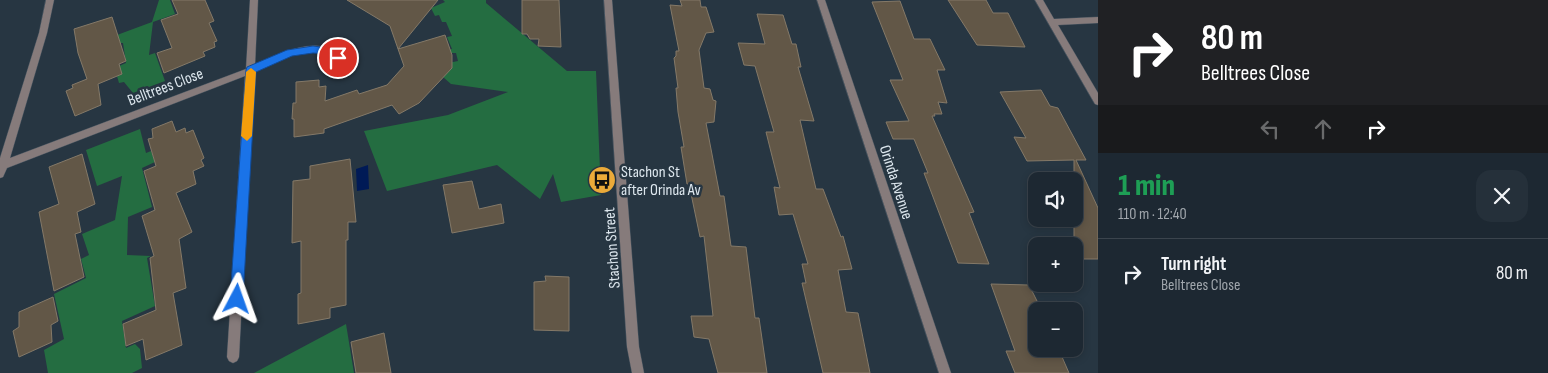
<!DOCTYPE html>
<meta charset="utf-8">
<style>
:root{--surface:#1d2832;--page:#25303a;--text:#f1f3f6;--muted:#a0a6ac;--line:#3b444d}
body{margin:0;font-family:"Sofia Sans Condensed",sans-serif;background:var(--page);color:var(--text);height:100vh;display:flex;flex-direction:column;font-size:19px;white-space:nowrap}
*{box-sizing:border-box;margin:0}
p{font-size:16px;color:var(--muted)}
.icon{flex:none;width:28px;height:28px;fill:none;stroke:currentColor;stroke-width:2;stroke-linecap:round;stroke-linejoin:round}
.map{position:relative;flex:1;overflow:hidden}
.panel{display:flex;flex-direction:column;background:var(--surface);width:450px}
.panel>*{flex:none}
.banner{background:#202124;color:#fff;overflow:hidden}
.buttons{position:absolute;left:1028px;top:172px;display:grid;gap:10px}
.buttons a{display:grid;place-items:center;width:55px;height:55px;border-radius:10px;background:var(--surface);box-shadow:0 2px 8px #0003,0 0 0 1px var(--line);font-size:25px}
.pin{position:absolute;display:grid;place-items:center;width:42px;height:42px;color:#fff;margin:-21px;border:2px solid #fff;border-radius:50%;box-shadow:0 1px 5px #0007}
.me{position:absolute;width:55px;margin:-28px;rotate:4deg;stroke-linejoin:round;filter:drop-shadow(0 0 4px #0008)}
.turn{display:flex;align-items:center;gap:18px;height:105px;padding:0 20px;font-size:22px}
.turn .icon{width:65px;height:65px;stroke-width:2.5}
.turn b{display:block;font-size:35px;line-height:42px}
.lanes{display:flex;align-items:center;height:48px;padding:0 20px;background:#0003;justify-content:center;gap:25px;direction:ltr}
.lanes .off{opacity:.35}
.round{display:grid;place-items:center;flex:none;width:52px;height:52px;border-radius:15px;background:var(--page)}
.headline{display:flex;align-items:center;justify-content:space-between;height:85px;padding:0 20px}
h1{font-size:30px;font-weight:800;line-height:38px;color:#1e9e55}
ul{padding:0;list-style:none}
li{display:flex;align-items:center;gap:15px;height:70px;padding:0 20px;border-top:1px solid var(--line)}
li div{flex:1}
li b{display:block;font-size:19px}
li em{font-style:normal}
main{display:flex;flex:1;min-height:0}
.map>svg:first-child{display:block}
.green{fill:#246d41}
.water{fill:#001a56}
.building{fill:#625747;stroke:#847968}
.lines{fill:none;stroke-linecap:round;stroke-linejoin:round}
.street-casing{stroke:#44525e;stroke-width:1}
.street{fill:#867b7b;fill-rule:evenodd}
.route{fill:#1a73e8;stroke:#114b97}
.slow{fill:#f59e0b}
.labels{text-anchor:middle;stroke-width:5;stroke-linejoin:round;paint-order:stroke}
.street-label{font-size:16px;fill:#dde7ee;stroke:#273642}
.poi-label{font-size:16px;fill:#dde7ee;stroke:#273642;text-anchor:start}
</style>
<main>
<div class="map">
<svg width="1098" height="373" viewBox="0 0 1098 373">
<rect width="100%" height="100%" fill="#273642"/>
<g class="green">
<polygon points="159,0 170,0 175,14 153,22 149,55 155,53 165,81 133,93 124,82 119,83 117,76 119,66 126,63 123,43 120,43 117,35 152,22"/>
<polygon points="443,0 486,0 486,3 567,71 596,71 601,195 561,202 553,174 540,199 497,165 387,191 364,131 448,115 508,92 451,84 443,77 448,63 458,61 456,53 448,53 447,50 452,49 447,37 452,36 446,22 442,22 439,15 435,16 431,8 445,2"/>
<polygon points="140,129 146,153 151,151 155,162 142,168 152,207 128,217 127,255 151,256 147,258 155,306 122,321 126,348 135,344 140,349 142,368 132,373 48,373 44,350 64,339 54,294 86,278 81,259 89,255 82,234 115,220 122,176 97,186 86,150"/>
<polygon points="346,324 354,373 254,373"/>
</g>
<polygon class="water" points="368,165 369,189 357,191 356,169"/>
<g class="building">
<polygon points="172,0 205,0 214,21 209,23 217,41 214,42 215,47 203,52 205,56 164,73 157,53 172,48 161,20 178,14"/>
<polygon points="347,0 438,0 398,49 445,35 452,55 452,68 419,103 399,114 392,105 324,129 324,133 294,137 294,119 292,119 293,103 296,103 296,82 319,80 319,87 326,86 325,101 357,90 359,94 387,85 404,66 390,26"/>
<polygon points="522,0 559,0 561,47 538,46 539,39 530,39 527,34 522,34"/>
<polygon points="680,0 700,0 701,7 706,7 714,32 706,33 699,50 704,88 710,89 713,100 716,101 714,122 706,123 720,196 724,196 731,246 746,247 755,318 759,318 767,373 718,373 709,339 694,337 691,316 713,316 704,236 700,237 689,184 687,184 681,147 684,147 678,112 676,88 678,88 674,58 676,56 676,51 679,51 670,5 682,6"/>
<polygon points="948,0 986,0 993,13 1008,13 1025,47 977,45"/>
<polygon points="900,1 914,39 930,39 945,70 937,70 947,103 938,102 942,114 934,114 935,116 932,116 974,212 969,213 989,264 958,263 924,173 928,173 914,139 893,139 886,122 909,121 890,80 903,80 872,2"/>
<polygon points="757,14 783,15 792,44 796,44 801,67 798,67 814,121 800,120 816,189 823,189 841,237 843,236 852,269 838,270 846,312 858,313 870,373 823,373 802,283 806,283 802,264 808,264 793,214 779,215 774,187 780,188 766,132 774,132 755,66 744,65 738,43 765,44"/>
<polygon points="112,17 126,61 119,64 122,74 98,84 101,105 75,116 66,91 73,88 72,85 87,79 78,53 74,29"/>
<polygon points="1041,90 1050,106 1058,108 1086,160 1076,160 1098,208 1098,259 1078,259 1074,253 1074,246 1069,246 1063,237 1074,237 1074,160 1027,161 1014,137 1026,138 1000,92"/>
<polygon points="172,121 176,132 185,128 186,133 193,130 204,158 201,160 204,166 193,171 196,184 176,193 192,232 179,239 186,288 173,293 182,345 146,360 143,339 126,346 123,324 156,310 150,258 154,256 142,216 155,210 144,171 156,166 148,139 153,138 152,129"/>
<polygon points="82,154 95,204 77,212 81,232 75,234 84,277 54,291 39,212 59,204 49,167"/>
<polygon points="350,159 356,222 348,222 348,240 346,240 346,305 330,308 330,318 298,324 298,294 301,293 301,241 292,243 293,181 310,179 310,166"/>
<polygon points="472,181 479,209 501,204 504,223 452,233 443,185"/>
<polygon points="545,276 569,277 569,331 534,330 534,282 546,281"/>
<polygon points="991,284 1029,285 1042,311 1036,311 1036,350 1059,350 1069,373 1015,373 1006,351 1015,351"/>
<polygon points="53,297 58,321 51,325 52,342 19,357 13,331 19,327 19,312"/>
<polygon points="384,333 391,373 356,373 351,342"/>
</g>
<g class="lines">
<g class="street-casing">
<g id="street">
<path d="M46,0H54L47,33L10,158L246,69L250,0H258L255,65C277,54 323,32 342,58L338,61C333,59 330,55 325,53C302,46 274,63 254,72L239,357L237,361L233,363L229,361L227,357L245,76L7,168L3,177L0,178V158L39,33Z"/>
<polygon points="604,0 612,0 639,347 644,373 632,373 627,347"/>
<polygon points="817,0 825,0 951,373 939,373"/>
<polygon points="1035,0 1043,0 1054,19 1098,17 1098,23 1058,25 1098,93 1098,105 1095,104"/>
</g>
</g>
<use href="#street" class="street"/>
</g>
<polygon class="route" points="313,46 329,48 343,58 338,61 324,54 313,53 292,56 256,72 243,299 241,304 237,305 232,304 230,299 246,70 247,67 287,50"/>
<polygon class="slow" points="251,68 256,72 252,136 247,141 241,136 246,72"/>
<defs>
<g id="bus-disc" transform="scale(1.4375)"><circle r="9.5" fill="#ebaa39" stroke="#273642"/><path d="M-5-6H5V4H4V6H2V4H-2V6H-4V4H-5ZM-3.5-4V0h7V-4ZM-3.5 1.2v1.5H-2V1.2ZM2 1.2v1.5H3.5V1.2Z" fill="#111"/></g>
</defs>
<g fill-rule="evenodd">
<use href="#bus-disc" x="602" y="180"/>
</g>
<g class="labels">
<g class="street-label">
<text transform="translate(165 86) rotate(-21)" y="6">Belltrees Close</text>
<text transform="translate(897 182) rotate(72)" y="6">Orinda Avenue</text>
<text transform="translate(611 248) rotate(-94)" y="6">Stachon Street</text>
</g>
<g class="poi-label">
<text x="621" y="177">Stachon St<tspan x="621" dy="18">after Orinda Av</tspan></text>
</g>
</g>
</svg>
<div class="buttons">
<a><svg class="icon" aria-label="sound" viewBox="0 0 24 24"><path d="M4 9h4l5-4v14l-5-4H4zM17 9q2 3 0 6"/></svg></a>
<a>+</a>
<a>−</a>
</div>
<div class="pin" style="left:338px;top:58px;background:#d93025"><svg class="icon" aria-label="arrive" viewBox="0 0 24 24"><path d="M6 21V4h12l-3 4 3 4H6"/></svg></div>
<svg class="me" style="left:237px;top:299px" viewBox="-20 -20 40 40"><path d="M0-17L14 15 0 8-14 15z" fill="#1a73e8" stroke="#fff" stroke-width="4"/></svg>
</div>
<section class="panel">
<div class="banner">
<div class="turn"><svg class="icon" aria-label="right" viewBox="0 0 24 24"><path d="M7 20v-9h11M14 6l5 5-5 5"/></svg><div><b>80 m</b>Belltrees Close</div></div>
<div class="lanes"><svg class="icon off" aria-label="left" viewBox="0 0 24 24"><path d="M17 20v-9H6M10 6l-5 5 5 5"/></svg><svg class="icon off" aria-label="ahead" viewBox="0 0 24 24"><path d="M12 20V5M6 11l6-6 6 6"/></svg><svg class="icon" aria-label="right" viewBox="0 0 24 24"><path d="M7 20v-9h11M14 6l5 5-5 5"/></svg></div>
</div>
<div class="headline"><div><h1>1 min</h1><p>110 m · 12:40</p></div><a class="round"><svg class="icon" aria-label="close" viewBox="0 0 24 24"><path d="M6 6l12 12M18 6L6 18"/></svg></a></div>
<ul>
<li><svg class="icon" aria-label="right" viewBox="0 0 24 24"><path d="M7 20v-9h11M14 6l5 5-5 5"/></svg><div><b>Turn right</b><p>Belltrees Close</p></div><em>80 m</em></li>
</ul>
</section>
</main>
